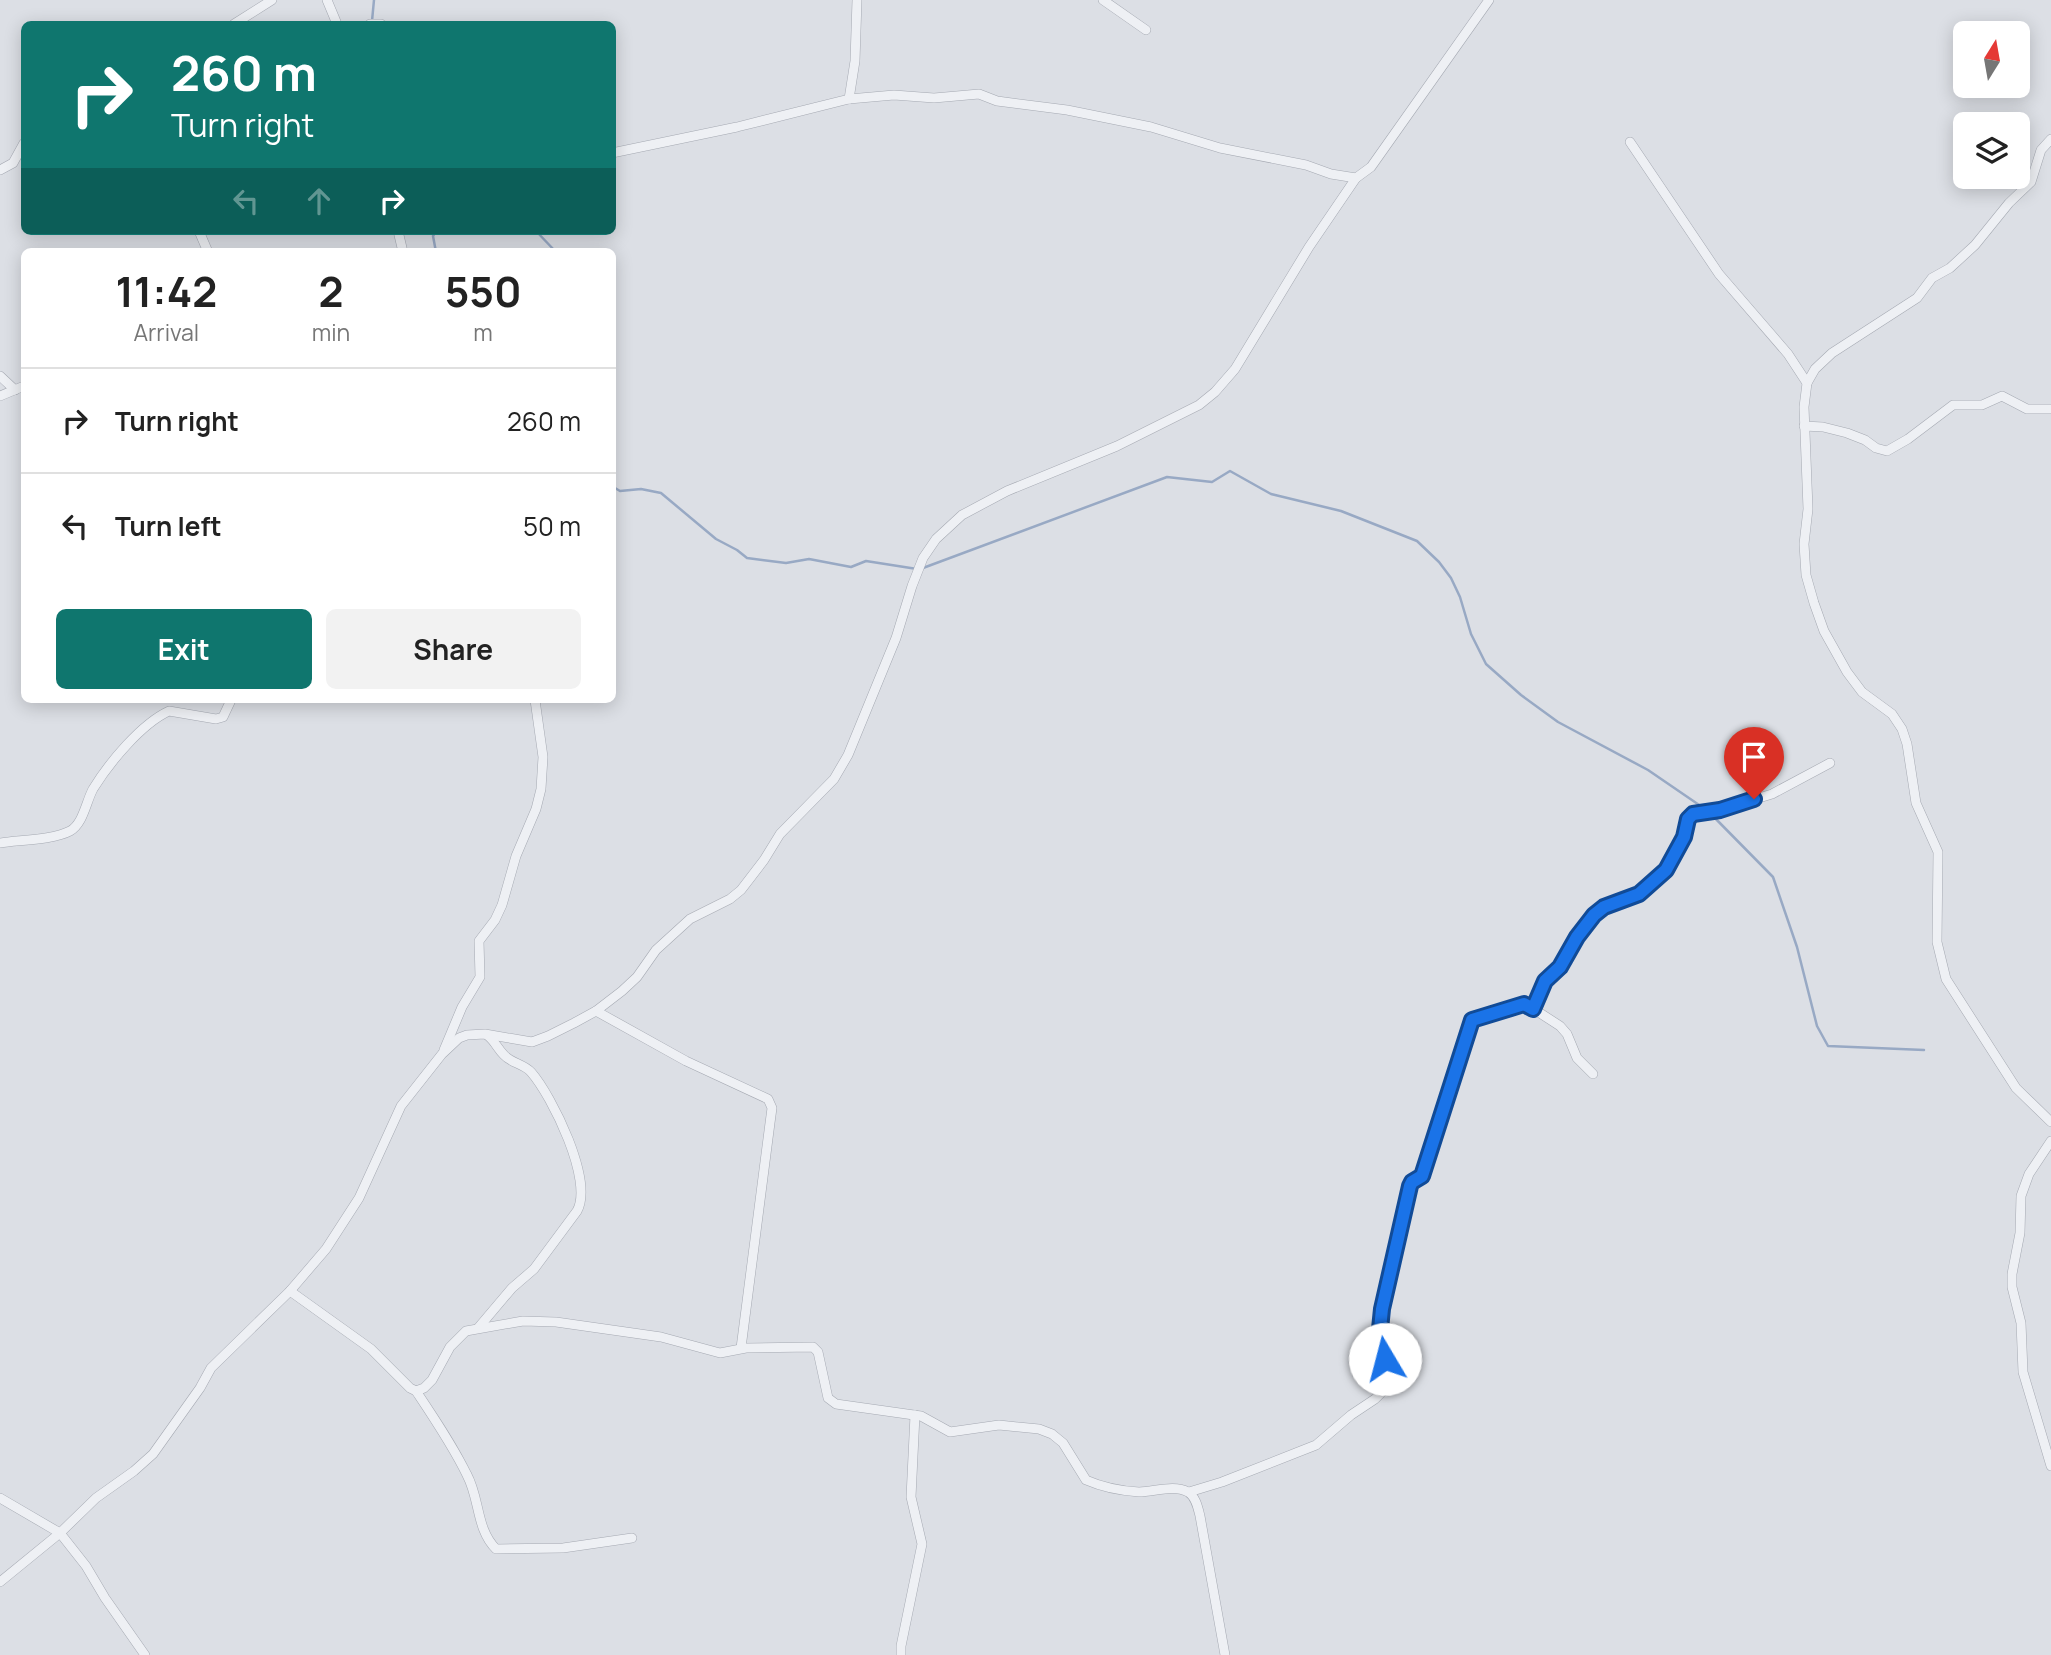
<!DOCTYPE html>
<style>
:root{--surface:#fff;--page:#f2f2f2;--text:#222;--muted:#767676;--line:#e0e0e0;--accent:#0f766e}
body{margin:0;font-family:Manrope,sans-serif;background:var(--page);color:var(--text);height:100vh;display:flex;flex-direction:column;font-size:26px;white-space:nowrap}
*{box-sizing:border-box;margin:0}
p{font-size:23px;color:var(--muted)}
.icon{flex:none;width:38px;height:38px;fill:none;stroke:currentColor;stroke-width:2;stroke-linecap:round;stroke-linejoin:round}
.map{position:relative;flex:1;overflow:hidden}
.sheet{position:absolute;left:21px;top:248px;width:595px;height:455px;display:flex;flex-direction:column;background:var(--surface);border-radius:10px;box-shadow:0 4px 18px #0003}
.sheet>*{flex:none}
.banner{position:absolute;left:21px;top:21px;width:595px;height:214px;border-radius:10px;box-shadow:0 4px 18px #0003;background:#0f766e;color:#fff;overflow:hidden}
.needle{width:46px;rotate:11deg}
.buttons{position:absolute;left:1953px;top:21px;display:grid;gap:14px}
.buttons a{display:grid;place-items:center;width:77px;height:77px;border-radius:10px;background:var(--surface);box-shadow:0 4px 18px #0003;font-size:35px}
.pin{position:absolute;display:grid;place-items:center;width:60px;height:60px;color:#fff;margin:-72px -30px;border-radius:50% 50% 50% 0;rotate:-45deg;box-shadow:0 0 7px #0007}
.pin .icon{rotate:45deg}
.me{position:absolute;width:77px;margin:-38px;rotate:352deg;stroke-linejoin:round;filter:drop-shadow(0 0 5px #0008)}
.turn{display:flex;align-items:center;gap:24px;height:147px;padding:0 35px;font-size:32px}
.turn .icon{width:91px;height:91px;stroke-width:2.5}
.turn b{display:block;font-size:49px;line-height:60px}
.lanes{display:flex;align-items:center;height:66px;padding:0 35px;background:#0003;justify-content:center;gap:35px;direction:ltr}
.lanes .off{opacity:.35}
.eta{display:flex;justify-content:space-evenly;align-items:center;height:119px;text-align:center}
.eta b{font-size:42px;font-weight:700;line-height:49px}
.action{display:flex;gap:14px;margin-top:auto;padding:14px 35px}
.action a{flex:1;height:80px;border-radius:10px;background:var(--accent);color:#fff;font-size:28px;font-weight:700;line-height:80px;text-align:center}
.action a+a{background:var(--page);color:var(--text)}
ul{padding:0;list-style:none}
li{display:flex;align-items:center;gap:21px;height:105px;padding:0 35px;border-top:2px solid var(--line)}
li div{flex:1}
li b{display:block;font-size:26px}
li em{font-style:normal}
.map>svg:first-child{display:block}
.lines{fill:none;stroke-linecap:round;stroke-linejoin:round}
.stream{stroke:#98a9c4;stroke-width:2.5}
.minor-casing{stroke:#a5a9b2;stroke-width:10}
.minor{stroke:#eef0f4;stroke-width:9}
.route-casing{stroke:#114b97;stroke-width:18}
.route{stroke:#1a73e8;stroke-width:12}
</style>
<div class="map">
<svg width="2051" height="1655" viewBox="0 0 2051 1655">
<rect width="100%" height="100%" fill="#dcdfe5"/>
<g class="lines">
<g class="stream">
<polyline points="372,21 374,0"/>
<polyline points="536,231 556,252"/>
<polyline points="436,252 433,236 436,231"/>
<polyline points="612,478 615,488 620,491 641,489 661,493 716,539 737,550 747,558 786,563 809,559 851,567 866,561 917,569"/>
<polyline points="923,568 1167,477 1212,482 1230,471 1271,494 1341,511 1417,541 1439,562 1451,578 1460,597 1471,634 1486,664 1521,695 1558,722 1648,770 1705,809"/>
<polyline points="1710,813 1773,877 1797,947 1817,1026 1828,1046 1924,1050"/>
</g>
<g class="minor-casing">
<g id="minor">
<polyline points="327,0 337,24"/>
<polyline points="1103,0 1146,30"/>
<polyline points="234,24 272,0"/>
<polyline points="370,24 381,24"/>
<polyline points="849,99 855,61 857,0"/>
<polyline points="1630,142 1719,274 1788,354 1807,383 1804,407 1808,509 1804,544 1806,575 1814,603 1824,631 1847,672 1862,692 1892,714 1902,729 1907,744 1916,803 1938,852 1937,942 1946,979 2016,1088 2051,1122"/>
<polyline points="612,153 737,127 849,99 894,95 934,98 979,94 997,101 1067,110 1151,127 1220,148 1306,165 1331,174 1356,178"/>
<polyline points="0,170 13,163 24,143"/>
<polyline points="199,231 208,252"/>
<polyline points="398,231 403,252"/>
<polyline points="0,376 15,390"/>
<polyline points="1807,383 1815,369 1832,353 1917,298 1932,278 1950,268 1975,245 2009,203 2031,182 2041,150 2051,139"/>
<polyline points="0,396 24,386"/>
<polyline points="1804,426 1823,427 1847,433 1865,440 1876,448 1887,451 1908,439 1953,405 1982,405 2002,396 2027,409 2051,409"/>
<path d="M0,843C19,840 53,840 70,831C83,824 86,802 93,789C109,763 141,724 169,711L216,719L223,717L231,700"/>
<polyline points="1533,1009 1545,981 1560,967 1577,937 1594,915 1604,907 1639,894 1666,870 1683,837 1688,819 1693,814 1720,810 1772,794 1830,763"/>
<polyline points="596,1011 686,1061 768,1099 772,1108 770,1123 741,1348"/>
<polyline points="444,1050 462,1007 480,977 479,941 495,920 502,905 516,856 536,809 541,789 543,757 535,700"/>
<polyline points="2051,1141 2029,1174 2021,1196 2020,1233 2012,1274 2012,1287 2021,1323 2023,1372 2051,1466"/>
<path d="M290,1291L371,1349L410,1388L416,1391L424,1388L432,1380L450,1347L466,1331L523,1321L556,1322L661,1337L720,1353L746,1348L813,1347L818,1352L828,1398L836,1404L921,1416L950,1432L999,1425L1039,1429L1052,1434L1063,1443L1086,1480C1102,1487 1122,1491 1139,1492C1154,1492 1174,1484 1188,1492C1196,1497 1198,1508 1200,1516L1225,1655"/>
<path d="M479,1327L512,1288L534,1269L577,1211C594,1181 552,1096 531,1072C524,1064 511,1063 504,1055C497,1048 495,1041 487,1035"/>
<path d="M416,1391C434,1418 453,1446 467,1475C480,1499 476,1529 496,1549L563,1548L632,1538"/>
<polyline points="1189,1492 1222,1482 1316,1445 1351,1415 1375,1399 1387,1387 1380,1329 1389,1278 1410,1186 1412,1182 1422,1176 1472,1020 1526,1004 1560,1026 1567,1034 1577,1058 1593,1074"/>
<polyline points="0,1498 60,1533 86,1566 105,1598 145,1655"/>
<polyline points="0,1582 60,1533 96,1498 134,1471 153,1454 200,1388 211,1368 290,1291 326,1249 359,1198 401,1106 442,1054 459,1038 467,1035 485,1034 532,1042 548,1036 574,1023 596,1011 622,991 637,977 656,950 690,919 730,899 741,890 764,860 780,834 834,779 848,755 896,638 912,586 923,558 936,539 962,515 1007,491 1117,446 1199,405 1215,392 1235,369 1309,247 1356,178 1371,167 1489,0"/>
<polyline points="901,1655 901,1646 922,1544 911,1497 915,1415"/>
</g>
</g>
<use href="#minor" class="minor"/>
</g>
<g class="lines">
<g class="route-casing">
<polyline id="route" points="1385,1359 1380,1329 1382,1309 1410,1186 1412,1182 1422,1176 1472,1020 1524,1004 1533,1009 1545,981 1560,967 1577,937 1594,915 1604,907 1639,894 1666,870 1684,837 1688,819 1693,814 1720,810 1754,799"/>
</g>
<use href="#route" class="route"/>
</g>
</svg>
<div class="buttons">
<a><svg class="needle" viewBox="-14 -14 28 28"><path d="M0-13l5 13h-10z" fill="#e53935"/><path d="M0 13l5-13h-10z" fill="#767676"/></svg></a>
<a><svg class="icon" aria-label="layers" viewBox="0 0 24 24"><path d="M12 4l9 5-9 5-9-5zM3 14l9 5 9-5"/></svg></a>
</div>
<div class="pin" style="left:1754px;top:799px;background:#d93025"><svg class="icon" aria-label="arrive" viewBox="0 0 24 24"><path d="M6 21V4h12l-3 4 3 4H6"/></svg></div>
<svg class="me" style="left:1385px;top:1359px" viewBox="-20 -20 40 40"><circle r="19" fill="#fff"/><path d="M0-13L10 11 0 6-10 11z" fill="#1a73e8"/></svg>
<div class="banner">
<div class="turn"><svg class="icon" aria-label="right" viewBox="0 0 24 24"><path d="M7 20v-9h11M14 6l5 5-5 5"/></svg><div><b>260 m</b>Turn right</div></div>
<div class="lanes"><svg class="icon off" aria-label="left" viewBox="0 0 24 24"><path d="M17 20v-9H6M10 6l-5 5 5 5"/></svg><svg class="icon off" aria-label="ahead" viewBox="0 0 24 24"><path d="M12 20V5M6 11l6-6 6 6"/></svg><svg class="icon" aria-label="right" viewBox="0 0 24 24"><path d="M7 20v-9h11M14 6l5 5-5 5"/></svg></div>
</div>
<section class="sheet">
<div class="eta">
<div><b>11:42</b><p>Arrival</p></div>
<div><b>2</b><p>min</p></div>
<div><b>550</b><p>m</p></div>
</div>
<ul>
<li><svg class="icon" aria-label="right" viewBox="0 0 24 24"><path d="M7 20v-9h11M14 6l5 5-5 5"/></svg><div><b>Turn right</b></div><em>260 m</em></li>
<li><svg class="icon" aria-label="left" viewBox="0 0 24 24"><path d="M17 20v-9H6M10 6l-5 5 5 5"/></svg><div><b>Turn left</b></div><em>50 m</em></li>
</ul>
<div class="action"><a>Exit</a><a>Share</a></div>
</section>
</div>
